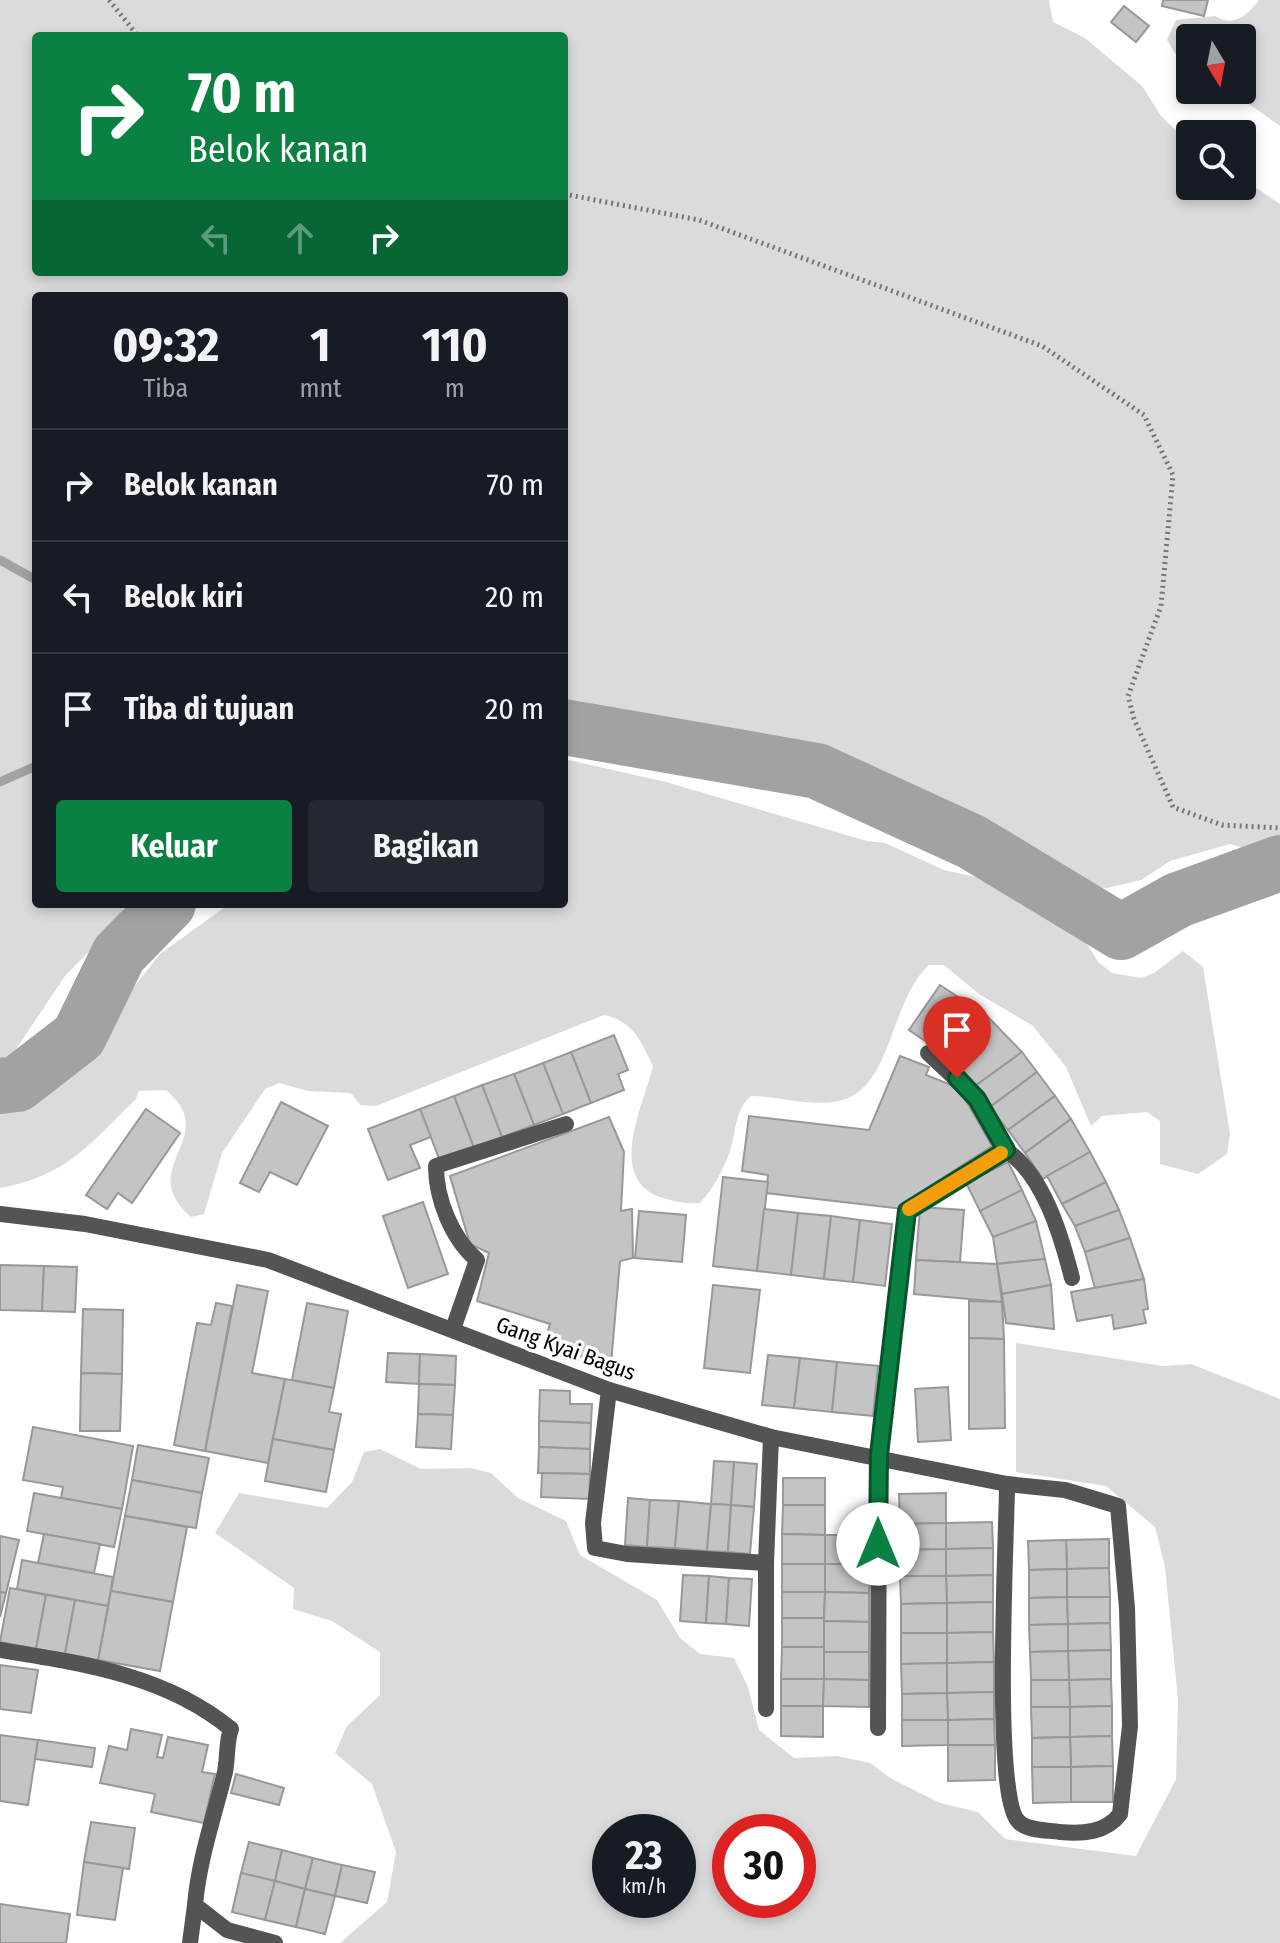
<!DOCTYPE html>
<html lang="id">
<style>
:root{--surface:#171b24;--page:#242831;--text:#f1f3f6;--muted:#9ea1a6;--line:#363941;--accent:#0b8043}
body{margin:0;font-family:"Fira Sans Condensed",sans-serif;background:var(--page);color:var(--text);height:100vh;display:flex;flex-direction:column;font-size:30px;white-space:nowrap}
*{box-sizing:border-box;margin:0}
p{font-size:26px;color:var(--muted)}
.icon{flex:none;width:44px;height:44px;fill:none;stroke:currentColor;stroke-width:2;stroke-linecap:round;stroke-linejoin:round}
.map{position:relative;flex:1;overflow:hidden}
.side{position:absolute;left:32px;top:292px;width:536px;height:616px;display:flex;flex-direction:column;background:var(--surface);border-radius:8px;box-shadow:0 4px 12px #0003}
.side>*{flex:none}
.banner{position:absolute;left:32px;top:32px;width:536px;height:244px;border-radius:8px;box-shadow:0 4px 12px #0003;background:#0b8043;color:#fff;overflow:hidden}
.needle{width:52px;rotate:170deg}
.controls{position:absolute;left:1176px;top:24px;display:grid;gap:16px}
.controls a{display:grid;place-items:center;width:80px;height:80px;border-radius:8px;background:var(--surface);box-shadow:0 4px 12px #0003;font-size:40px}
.speed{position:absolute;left:592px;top:1814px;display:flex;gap:16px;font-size:40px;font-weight:700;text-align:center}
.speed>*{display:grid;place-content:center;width:104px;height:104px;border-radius:50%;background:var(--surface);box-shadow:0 4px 12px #0003;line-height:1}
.speed small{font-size:20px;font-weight:400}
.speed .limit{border:12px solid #d22;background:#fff;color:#111}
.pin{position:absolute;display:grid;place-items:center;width:68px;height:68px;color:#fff;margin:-82px -34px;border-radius:50% 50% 50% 0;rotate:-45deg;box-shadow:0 0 8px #0007}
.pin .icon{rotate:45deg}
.me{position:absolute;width:88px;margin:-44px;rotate:0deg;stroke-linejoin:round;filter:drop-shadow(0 0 6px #0008)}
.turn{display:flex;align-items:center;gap:28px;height:168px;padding:0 24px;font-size:36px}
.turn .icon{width:104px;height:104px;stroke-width:2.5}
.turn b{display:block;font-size:56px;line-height:68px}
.lanes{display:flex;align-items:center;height:76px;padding:0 24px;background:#0003;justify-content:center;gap:40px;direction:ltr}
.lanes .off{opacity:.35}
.eta{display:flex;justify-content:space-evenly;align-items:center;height:136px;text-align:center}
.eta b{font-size:48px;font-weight:700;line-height:56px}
.primary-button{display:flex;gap:16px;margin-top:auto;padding:16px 24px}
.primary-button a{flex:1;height:92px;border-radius:8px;background:var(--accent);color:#fff;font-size:32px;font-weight:700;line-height:92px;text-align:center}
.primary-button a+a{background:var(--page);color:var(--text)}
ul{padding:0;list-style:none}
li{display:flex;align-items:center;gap:24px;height:112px;padding:0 24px;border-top:2px solid var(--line)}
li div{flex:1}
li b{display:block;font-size:30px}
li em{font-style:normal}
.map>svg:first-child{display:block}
.green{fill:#dbdbdb;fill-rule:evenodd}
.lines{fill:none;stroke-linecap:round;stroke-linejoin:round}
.stream{stroke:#a2a2a2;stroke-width:9}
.river{stroke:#a2a2a2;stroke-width:56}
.building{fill:#c4c4c4;stroke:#989898;stroke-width:2}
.path{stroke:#767676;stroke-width:5;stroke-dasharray:2 4;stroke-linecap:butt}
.lane{stroke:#545454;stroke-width:16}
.street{stroke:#545454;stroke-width:16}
.route-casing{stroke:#07532c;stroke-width:20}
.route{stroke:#0b8043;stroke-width:14}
.slow{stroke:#f59e0b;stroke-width:14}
.labels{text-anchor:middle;stroke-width:7;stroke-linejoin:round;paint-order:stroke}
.street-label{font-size:22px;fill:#000;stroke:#fff}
</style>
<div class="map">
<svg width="1280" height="1943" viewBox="0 0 1280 1943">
<rect width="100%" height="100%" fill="#fff"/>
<g class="green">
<path d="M0,0H1049L1053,22L1085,38L1142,86L1161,116L1190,144V186H1242V178L1280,204V859L1230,844L1170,861L1141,880L1107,888L1069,885L975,828L859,766L651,721L584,702L564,700V296H36V904H126L112,928L65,976L12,1055L0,1061ZM36,36H564V272H36Z"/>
<path d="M1259,0H1280V126L1229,90H1242V38H1190V66L1178,58L1167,40L1176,20L1215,16C1233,28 1248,15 1259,0Z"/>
<path d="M564,759L666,782L867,841L885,843L944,870L989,880L1033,906L1060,914L1082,936L1099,963L1112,973L1141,978L1154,973L1183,951L1203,967L1230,1134L1227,1154L1198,1174L1160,1164V1121L1147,1112L1102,1116L1091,1126L1066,1067L1033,1026L979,994L944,965H929C889,1001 893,1089 839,1101C810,1107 780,1096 751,1096C733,1112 737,1133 729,1154C722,1172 713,1189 700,1203C686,1204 676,1202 663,1198C605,1180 643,1107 653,1066C641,1041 633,1021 604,1015L376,1106L360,1105L351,1093L308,1091L279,1083L265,1089L222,1153L204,1214L191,1217C133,1167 223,1138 166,1090L139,1091L136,1099C88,1145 69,1175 0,1188V1108L53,1077L78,1058L160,954L229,904H564Z"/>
<path d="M1016,1343L1163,1366L1191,1364L1280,1399V1943H340L387,1902L396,1852L372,1784L335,1753L347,1726L380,1695V1652L332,1621L293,1609L294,1588L215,1533L239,1493L327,1508L352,1482L364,1452L380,1449L421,1469L470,1468L491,1473L518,1498L566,1521L580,1555L657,1600L680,1638L700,1654L734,1658L748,1687L759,1730L794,1758L837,1756L870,1763L892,1779L940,1803L978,1812L1005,1839L1136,1856L1176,1779L1178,1700L1165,1567L1155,1527L1106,1486L1016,1472ZM610,1832H678V1900H610ZM730,1832H798V1900H730Z"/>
</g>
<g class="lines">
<g class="stream">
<polyline points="0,560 36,580"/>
<polyline points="0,782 36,766"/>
</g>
<g class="river">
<polyline points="564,727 817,771 972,842 1121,932 1178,900 1280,863"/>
<polyline points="0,1086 17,1084 79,1036 119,954 168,904"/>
</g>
</g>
<g class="building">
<polygon points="1163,0 1208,0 1204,16 1162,6"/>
<polygon points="1124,6 1149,26 1136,42 1111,22"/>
<polygon points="940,985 987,1016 956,1062 909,1030"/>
<polygon points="987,1016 1022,1052 975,1086 956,1062"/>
<polygon points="614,1035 628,1070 618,1074 624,1090 591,1103 571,1052"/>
<polygon points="571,1052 591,1103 563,1114 543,1063"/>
<polygon points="1022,1052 1037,1072 990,1107 975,1086"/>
<polygon points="900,1056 929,1067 926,1075 959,1088 992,1146 924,1190 903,1209 766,1193 768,1175 742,1171 749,1116 869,1130"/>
<polygon points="543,1063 563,1114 534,1125 514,1074"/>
<polygon points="1037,1072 1055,1096 1008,1130 990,1107"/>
<polygon points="514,1074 534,1125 502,1137 482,1085"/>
<polygon points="482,1085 502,1137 474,1148 454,1096"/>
<polygon points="454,1096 474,1148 440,1161 420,1109"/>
<polygon points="1055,1096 1071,1119 1025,1153 1008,1130"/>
<polygon points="281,1102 328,1126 297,1185 270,1172 259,1192 240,1183"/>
<polygon points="146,1109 180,1133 132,1203 118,1193 107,1209 86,1195"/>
<polygon points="420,1109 431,1137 410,1145 420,1168 388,1180 368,1129"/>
<polygon points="609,1117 624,1152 621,1211 632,1209 633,1258 620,1261 611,1364 543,1347 550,1324 477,1301 489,1253 470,1244 450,1176"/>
<polygon points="1071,1119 1090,1152 1043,1179 1025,1153"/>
<polygon points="1090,1152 1106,1182 1062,1204 1047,1176"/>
<polygon points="1008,1162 1022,1190 980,1211 966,1183"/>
<polygon points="723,1177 768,1182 757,1271 713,1266"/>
<polygon points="1106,1182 1119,1210 1075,1226 1062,1204"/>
<polygon points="1022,1190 1036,1221 993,1237 980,1211"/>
<polygon points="423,1202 448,1274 408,1288 383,1216"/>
<polygon points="920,1207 964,1210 960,1262 916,1260"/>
<polygon points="764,1209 798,1213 791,1275 757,1271"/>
<polygon points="1119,1210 1130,1238 1085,1252 1075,1226"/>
<polygon points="639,1211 686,1215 682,1262 635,1258"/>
<polygon points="798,1213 831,1216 824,1279 791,1275"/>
<polygon points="831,1216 860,1220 853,1282 824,1279"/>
<polygon points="860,1220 892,1224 885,1286 853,1282"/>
<polygon points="1036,1221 1045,1259 997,1264 993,1237"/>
<polygon points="1130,1238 1144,1279 1095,1288 1085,1252"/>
<polygon points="1045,1259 1051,1285 1002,1294 997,1264"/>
<polygon points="916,1260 997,1264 1002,1302 914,1294"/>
<polygon points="0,1265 44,1266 42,1311 0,1310"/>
<polygon points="44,1266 77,1267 75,1312 42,1311"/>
<polygon points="1144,1279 1148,1309 1143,1310 1146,1323 1114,1329 1112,1315 1077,1321 1071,1292"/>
<polygon points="237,1285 268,1291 252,1373 285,1379 268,1463 205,1451"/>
<polygon points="713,1285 760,1290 750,1373 704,1368"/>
<polygon points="1051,1285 1054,1329 1006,1323 1002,1294"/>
<polygon points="969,1301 1002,1302 1004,1339 969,1338"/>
<polygon points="216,1303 232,1306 205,1451 174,1445 197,1323 211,1325"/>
<polygon points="307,1303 348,1311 334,1388 292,1380"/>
<polygon points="83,1309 123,1310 122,1374 81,1373"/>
<polygon points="969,1338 1004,1339 1005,1428 969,1429"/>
<polygon points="388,1353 420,1354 419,1384 386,1382"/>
<polygon points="420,1354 456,1356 455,1385 419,1384"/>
<polygon points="768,1355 800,1358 794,1408 762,1405"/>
<polygon points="800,1358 837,1362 832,1412 794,1408"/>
<polygon points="837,1362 878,1366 873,1416 832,1412"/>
<polygon points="81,1373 122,1374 120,1431 80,1431"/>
<polygon points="285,1379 334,1388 329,1412 341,1414 334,1450 273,1439"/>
<polygon points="419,1384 455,1385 453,1415 418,1414"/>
<polygon points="948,1387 951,1440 918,1442 915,1389"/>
<polygon points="540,1390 570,1391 570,1404 592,1404 591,1423 539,1421"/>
<polygon points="418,1414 453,1415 451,1449 416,1447"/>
<polygon points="539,1421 591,1423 590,1449 539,1447"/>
<polygon points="33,1427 133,1446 122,1509 61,1498 63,1487 23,1480"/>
<polygon points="273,1439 334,1450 326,1492 265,1481"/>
<polygon points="138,1445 209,1458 202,1493 132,1480"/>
<polygon points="539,1447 590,1449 590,1474 538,1473"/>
<polygon points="714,1461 734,1462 731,1505 711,1504"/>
<polygon points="734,1462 757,1464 754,1507 731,1505"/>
<polygon points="542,1473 590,1474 589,1499 541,1497"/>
<rect x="783" y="1478" width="42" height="27"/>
<polygon points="132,1480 202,1493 196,1528 125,1516"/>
<polygon points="34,1493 122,1509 114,1547 27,1531"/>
<polygon points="946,1493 946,1523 900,1524 899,1494"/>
<polygon points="628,1498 650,1500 647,1547 625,1545"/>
<polygon points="650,1500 679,1501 675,1548 647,1547"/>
<polygon points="679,1501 711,1504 707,1551 675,1548"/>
<polygon points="711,1504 731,1505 728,1552 707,1551"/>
<polygon points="731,1505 754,1507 750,1554 728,1552"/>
<polygon points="783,1505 825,1505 825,1535 782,1534"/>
<polygon points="125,1516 187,1527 173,1602 111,1591"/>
<polygon points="992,1522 993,1548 946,1549 946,1523"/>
<polygon points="946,1523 946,1549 900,1550 900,1524"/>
<polygon points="44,1534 100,1544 94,1573 38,1563"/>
<polygon points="782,1534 825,1535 825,1564 782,1564"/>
<rect x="825" y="1535" width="45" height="29"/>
<polygon points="0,1536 19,1540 6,1593 0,1592"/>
<polygon points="1109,1539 1109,1568 1067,1569 1066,1540"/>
<polygon points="1066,1540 1067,1569 1029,1570 1028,1541"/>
<polygon points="993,1548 993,1575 946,1576 946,1549"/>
<polygon points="946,1549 946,1576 900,1576 900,1550"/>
<polygon points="22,1560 113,1577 108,1606 17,1589"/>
<rect x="782" y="1564" width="43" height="28"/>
<polygon points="825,1564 870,1564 869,1593 825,1592"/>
<polygon points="1109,1568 1110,1597 1067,1597 1067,1569"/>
<polygon points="1067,1569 1067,1597 1029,1598 1029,1570"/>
<polygon points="683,1575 709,1576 706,1623 680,1621"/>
<polygon points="993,1575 993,1602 947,1603 946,1576"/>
<polygon points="709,1576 729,1578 726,1624 706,1623"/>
<polygon points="900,1576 946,1576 947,1603 901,1604"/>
<polygon points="729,1578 752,1579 749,1626 726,1624"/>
<polygon points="10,1588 46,1595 36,1649 0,1642"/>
<polygon points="111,1591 173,1602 160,1671 98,1660"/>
<polygon points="0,1592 6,1593 0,1617"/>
<polygon points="782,1592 825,1592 824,1618 782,1618"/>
<polygon points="825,1592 869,1593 869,1622 824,1621"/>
<polygon points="46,1595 75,1600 65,1654 36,1649"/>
<polygon points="1067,1597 1068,1624 1029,1625 1029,1598"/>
<polygon points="1067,1597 1110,1597 1110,1623 1068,1624"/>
<polygon points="75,1600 108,1606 98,1660 65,1654"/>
<polygon points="993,1602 993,1632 947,1633 947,1603"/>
<polygon points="947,1603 947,1633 901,1633 901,1604"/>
<rect x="782" y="1618" width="42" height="29"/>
<polygon points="824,1621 869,1622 869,1652 824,1652"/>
<polygon points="1110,1623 1111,1650 1068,1651 1068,1624"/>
<polygon points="1068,1624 1068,1651 1030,1652 1029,1625"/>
<polygon points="993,1632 994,1662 947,1663 947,1633"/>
<polygon points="901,1633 947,1633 947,1663 901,1664"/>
<polygon points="782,1647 824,1647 824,1679 781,1679"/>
<polygon points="1111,1650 1111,1679 1069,1680 1068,1651"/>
<polygon points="1068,1651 1069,1680 1031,1680 1030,1652"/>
<polygon points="824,1652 869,1652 869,1680 824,1679"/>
<polygon points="994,1662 994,1692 947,1693 947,1663"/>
<polygon points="947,1663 947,1693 902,1694 901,1664"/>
<polygon points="0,1665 38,1670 31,1713 0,1709"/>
<polygon points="781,1679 824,1679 823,1706 781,1706"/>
<polygon points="824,1679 869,1680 869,1707 823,1706"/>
<polygon points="1111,1679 1112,1706 1070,1707 1069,1680"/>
<polygon points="1031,1680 1069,1680 1070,1707 1031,1707"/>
<polygon points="994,1692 994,1719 948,1720 947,1693"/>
<polygon points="947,1693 948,1720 902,1720 902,1694"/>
<polygon points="781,1706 823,1706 823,1737 781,1736"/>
<polygon points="1112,1706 1112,1736 1070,1737 1070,1707"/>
<polygon points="1031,1707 1070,1707 1070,1737 1032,1738"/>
<polygon points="994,1719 995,1745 948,1745 948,1720"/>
<polygon points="902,1720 948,1720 948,1745 902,1746"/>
<polygon points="131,1729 162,1735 157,1757 163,1758 168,1737 208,1745 202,1772 215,1774 204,1823 151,1812 155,1794 100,1783 109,1746 127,1750"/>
<polygon points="0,1735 38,1740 28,1805 0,1801"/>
<polygon points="1112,1736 1113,1766 1071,1767 1070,1737"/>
<polygon points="1070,1737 1071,1767 1032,1767 1032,1738"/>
<polygon points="38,1740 95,1748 92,1767 35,1759"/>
<polygon points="948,1745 995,1745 995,1780 948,1781"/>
<polygon points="1113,1766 1113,1802 1071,1802 1071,1767"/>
<polygon points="1032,1767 1071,1767 1071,1802 1033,1803"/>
<polygon points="236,1774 284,1788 279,1805 231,1793"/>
<polygon points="91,1822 135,1828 129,1869 84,1862"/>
<polygon points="249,1842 282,1850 275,1881 241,1873"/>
<polygon points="282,1850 313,1858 305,1889 275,1881"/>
<polygon points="313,1858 342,1865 335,1896 305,1889"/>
<polygon points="84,1862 123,1868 115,1920 77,1915"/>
<polygon points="342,1865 375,1872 367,1903 335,1896"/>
<polygon points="241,1873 275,1881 265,1920 232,1912"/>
<polygon points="275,1881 305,1889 296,1927 265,1920"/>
<polygon points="305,1889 335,1896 325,1934 296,1927"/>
<polygon points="0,1904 70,1914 66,1943 0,1943"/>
</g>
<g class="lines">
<g class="path">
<polyline points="109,0 138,36"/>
<polyline points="564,194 699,220 1042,346 1144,415 1173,475 1161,606 1128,696 1134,719 1173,807 1222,825 1280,828"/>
</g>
<path class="lane" d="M453,1329L477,1260C452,1239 436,1199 436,1166L566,1124"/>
<g class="street">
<polyline points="928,1053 977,1099 1006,1150"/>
<path d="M0,1214L85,1224L268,1260L609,1390L771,1437L1007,1484L1065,1490L1118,1506L1127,1608L1130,1726L1120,1814C1106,1833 1082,1834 1060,1832C1047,1830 1028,1831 1019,1822C992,1799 1007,1533 1007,1484"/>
<polyline points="609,1390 593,1523 595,1548 627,1554 766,1563"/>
<path d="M0,1650C81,1663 166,1675 231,1729C226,1743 228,1757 225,1772C214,1817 199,1859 195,1905L227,1930L275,1943"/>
<polyline points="766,1709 766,1563 771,1437"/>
<path d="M878,1728L879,1455L907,1211L1006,1150C1044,1176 1061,1235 1072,1278"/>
<polyline points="190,1943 195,1905"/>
</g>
</g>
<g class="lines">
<g class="route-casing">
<polyline id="route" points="878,1544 879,1455 907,1211 1006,1150 977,1099 957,1078"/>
</g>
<use href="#route" class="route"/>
<polyline class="slow" points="909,1209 1001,1153"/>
</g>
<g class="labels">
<g class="street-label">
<text transform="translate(566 1348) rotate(20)" y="8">Gang Kyai Bagus</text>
</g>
</g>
</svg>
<div class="controls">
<a><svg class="needle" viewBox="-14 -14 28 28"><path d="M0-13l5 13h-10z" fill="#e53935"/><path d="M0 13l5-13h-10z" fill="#9ea1a6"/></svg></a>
<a><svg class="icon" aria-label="search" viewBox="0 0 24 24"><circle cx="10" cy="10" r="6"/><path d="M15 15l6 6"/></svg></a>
</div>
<div class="speed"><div>23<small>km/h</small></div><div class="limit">30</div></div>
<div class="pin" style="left:957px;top:1078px;background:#d93025"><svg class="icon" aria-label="arrive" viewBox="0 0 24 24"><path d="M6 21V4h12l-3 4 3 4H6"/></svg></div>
<svg class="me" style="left:878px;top:1544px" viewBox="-20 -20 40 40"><circle r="19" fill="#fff"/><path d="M0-13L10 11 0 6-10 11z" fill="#0b8043"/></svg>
<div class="banner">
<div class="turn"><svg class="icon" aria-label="right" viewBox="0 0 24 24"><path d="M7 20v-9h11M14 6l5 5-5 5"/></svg><div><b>70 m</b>Belok kanan</div></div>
<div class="lanes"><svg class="icon off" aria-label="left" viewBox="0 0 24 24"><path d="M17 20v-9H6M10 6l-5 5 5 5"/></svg><svg class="icon off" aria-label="ahead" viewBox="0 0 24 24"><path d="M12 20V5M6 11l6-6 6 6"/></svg><svg class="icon" aria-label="right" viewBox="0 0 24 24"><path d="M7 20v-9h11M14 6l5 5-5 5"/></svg></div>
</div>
<section class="side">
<div class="eta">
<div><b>09:32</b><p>Tiba</p></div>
<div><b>1</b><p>mnt</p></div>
<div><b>110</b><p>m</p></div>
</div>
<ul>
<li><svg class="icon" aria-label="right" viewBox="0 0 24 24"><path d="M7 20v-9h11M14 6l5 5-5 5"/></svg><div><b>Belok kanan</b></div><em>70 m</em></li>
<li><svg class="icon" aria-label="left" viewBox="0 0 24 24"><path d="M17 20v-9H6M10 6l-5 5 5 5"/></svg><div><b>Belok kiri</b></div><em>20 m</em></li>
<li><svg class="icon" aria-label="arrive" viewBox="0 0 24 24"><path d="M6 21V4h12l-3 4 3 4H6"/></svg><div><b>Tiba di tujuan</b></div><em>20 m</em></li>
</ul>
<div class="primary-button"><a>Keluar</a><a>Bagikan</a></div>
</section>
</div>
